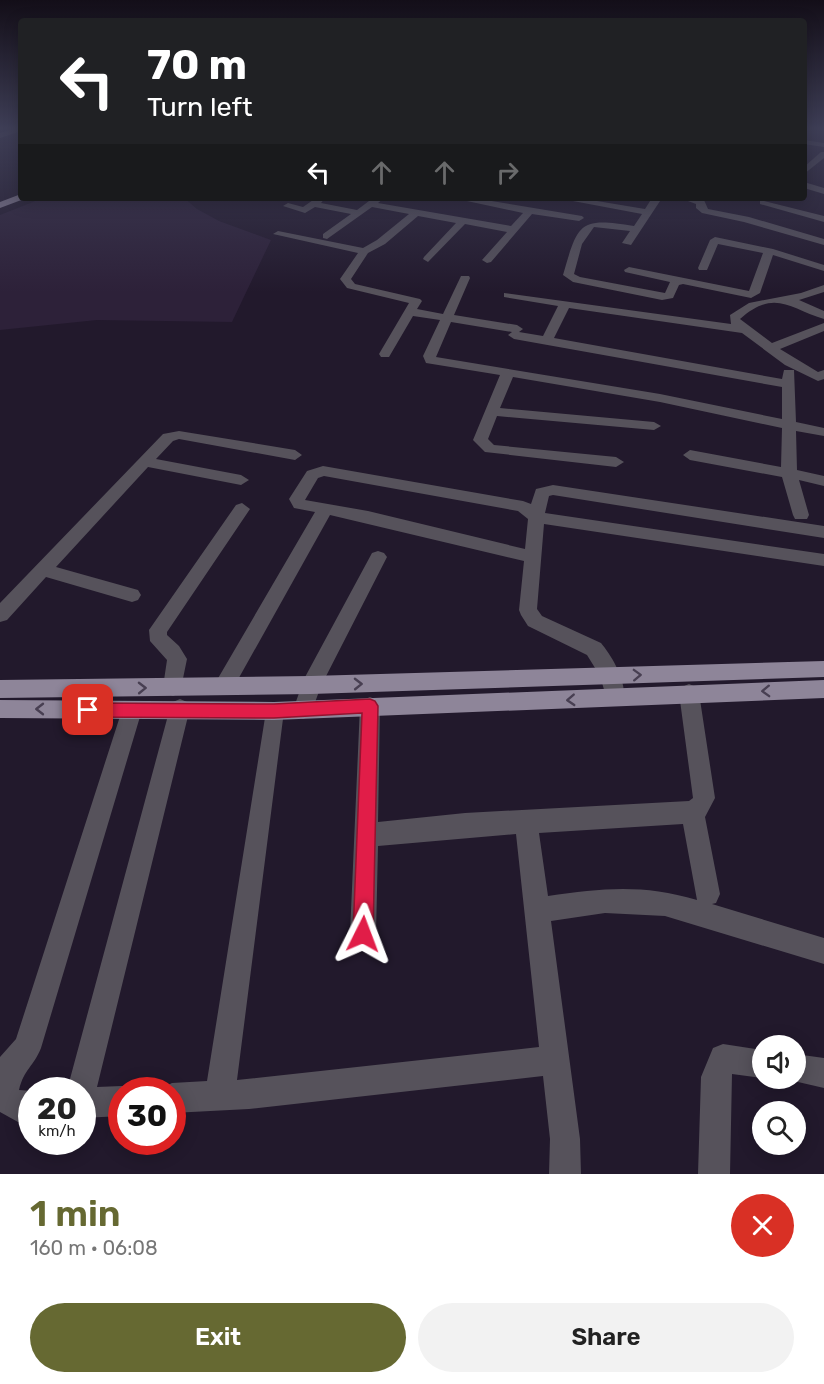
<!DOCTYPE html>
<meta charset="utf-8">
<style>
:root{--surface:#fff;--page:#f2f2f2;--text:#222;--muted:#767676;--accent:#666932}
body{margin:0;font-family:Rubik,sans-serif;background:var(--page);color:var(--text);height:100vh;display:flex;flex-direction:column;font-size:22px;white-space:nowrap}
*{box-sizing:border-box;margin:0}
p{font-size:20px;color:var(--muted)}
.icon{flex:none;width:33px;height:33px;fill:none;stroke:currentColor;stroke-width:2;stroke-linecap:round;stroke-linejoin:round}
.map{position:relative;height:1174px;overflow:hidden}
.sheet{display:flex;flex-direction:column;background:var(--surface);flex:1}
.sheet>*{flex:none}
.hud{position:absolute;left:18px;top:18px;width:789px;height:183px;border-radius:6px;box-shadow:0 3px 15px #0003;background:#202124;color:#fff;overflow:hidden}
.controls{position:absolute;left:752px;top:1035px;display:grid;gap:12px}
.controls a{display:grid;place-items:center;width:54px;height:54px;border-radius:50%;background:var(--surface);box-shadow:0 3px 15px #0003;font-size:30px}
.speed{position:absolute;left:18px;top:1077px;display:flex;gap:12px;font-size:30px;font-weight:700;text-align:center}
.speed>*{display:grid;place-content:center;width:78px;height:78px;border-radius:50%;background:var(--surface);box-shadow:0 3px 15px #0003;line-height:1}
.speed small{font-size:15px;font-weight:400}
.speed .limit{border:9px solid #d22;background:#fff;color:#111}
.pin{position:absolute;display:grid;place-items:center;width:51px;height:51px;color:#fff;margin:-26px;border-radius:12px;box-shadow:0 3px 9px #0006}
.me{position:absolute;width:66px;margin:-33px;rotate:3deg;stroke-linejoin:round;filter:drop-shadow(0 0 4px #0008)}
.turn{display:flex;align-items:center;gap:21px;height:126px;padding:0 30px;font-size:27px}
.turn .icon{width:78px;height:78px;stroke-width:2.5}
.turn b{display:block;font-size:42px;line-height:51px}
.lanes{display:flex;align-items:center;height:57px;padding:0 30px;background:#0003;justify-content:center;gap:30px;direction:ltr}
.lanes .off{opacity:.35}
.round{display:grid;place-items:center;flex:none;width:63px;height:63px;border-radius:32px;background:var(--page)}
.overview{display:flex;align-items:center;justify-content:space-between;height:102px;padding:0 30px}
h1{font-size:36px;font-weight:600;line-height:45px;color:var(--accent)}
.primary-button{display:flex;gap:12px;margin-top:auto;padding:12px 30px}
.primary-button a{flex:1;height:69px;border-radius:36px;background:var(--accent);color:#fff;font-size:24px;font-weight:600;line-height:69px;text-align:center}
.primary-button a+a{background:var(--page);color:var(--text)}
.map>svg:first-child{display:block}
.built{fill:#2d2139}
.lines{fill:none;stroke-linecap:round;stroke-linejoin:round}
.minor{fill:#56525b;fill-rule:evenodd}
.major{fill:#8e8599;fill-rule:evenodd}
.oneway{stroke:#483f52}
.route{fill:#e11d48;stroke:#92132f;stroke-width:1.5}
</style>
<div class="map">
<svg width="824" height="1174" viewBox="0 0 824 1174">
<rect width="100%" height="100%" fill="#22192c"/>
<polygon class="built" points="43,198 184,198 197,209 219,221 271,240 232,322 97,320 0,330 0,215"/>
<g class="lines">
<g class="minor">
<polygon points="17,128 21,128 21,131 0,138 0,133"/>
<polygon points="804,140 824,143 824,147 804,144"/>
<polygon points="821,152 824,152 824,158 804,174 804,167"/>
<polygon points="804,182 824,188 824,194 804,188"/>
<path d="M316,198H325L321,203L357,210L373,198H384L378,203L511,226L523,213L453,198H473L582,216L584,218L579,221L532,214L491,262L487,263L482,260L507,232L465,224L428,262L423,259L424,257L456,223L418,216L385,244L368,253L351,279L355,284L420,299L422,301L417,309L443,314L461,276H469L470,278L454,315L517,325L523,329L519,332L543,336L558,306L504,297V293L731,324L730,315L749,303L801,293L824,285V292L799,300L824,311V319C790,309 775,288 740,319L772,343L824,323V331L780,349L818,372L824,370V379L818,381L785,365L742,333L569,308L554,338L782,379L784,370H794L796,422L824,428V436L796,431L797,470L824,476V486L799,480L809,515L807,519H795L793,515L782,477L690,460L683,455L690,450L781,467L782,428L660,402L513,377L500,408L654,422L661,426L654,430L497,416L488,439L494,445L616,457L624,462L616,467L485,452L473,440L500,375L426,363L423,356L440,320L413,316L389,357H381L379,354L409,303L347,288L340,279L358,253L273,234L278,231L363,248L377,240L409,214L372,207L327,239L323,238V234L351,214L315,207L305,213L283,206L288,203L303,207ZM451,322L512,332L508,335L514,339L782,387V419L660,394L436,357Z"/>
<path d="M557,198H579L645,209L652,198H662L631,245L622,243L630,231L594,227L582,244L574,274L580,277L665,293L670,282L625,272L624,270L629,267L749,291L763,253L718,244L707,270H699L698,268L710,240L715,237L773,249L824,265V271L773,255L760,293L751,298L683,284L679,285L673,298L662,300L573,282L563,275C578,223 579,217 634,226L642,214Z"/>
<polygon points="680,198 704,200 708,209 749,217 824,239 824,245 744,222 702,213 696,208 696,204"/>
<polygon points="760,200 824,216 824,222 760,204"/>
<polygon points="179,431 295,450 302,455 295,460 179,439 173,441 156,459 241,475 249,480 241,485 148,467 56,567 138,590 141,595 138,600 132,602 46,577 7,620 0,622 0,603 163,434"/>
<path d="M323,466L523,501L531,504L536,489L553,485L824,526V538L553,495L549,496L545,513L824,554V566L544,524L537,609L542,616L601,643C612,656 630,686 622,703L615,706L608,703L600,676L587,655L528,626L521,615L519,610L524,561L330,515L231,692L224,695L217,692L214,686L217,680L315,512L294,508L289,499L307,471ZM324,476L518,511L528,519L525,549L368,511L305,500L318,478Z"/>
<polygon points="242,503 250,509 167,632 167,635 179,646 187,659 180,693 173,696 166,693 163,687 167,660 150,641 149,630 236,505"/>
<polygon points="378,551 384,553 387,557 321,686 310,716 303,719 296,716 293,710 304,679 372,553"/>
<path d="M689,684L696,687L699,693L715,798L705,817L720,894L716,903L712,904L824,938V964L665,916L605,913L551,921L580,1139L581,1174H549L550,1139L543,1076L249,1109L172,1113V1090H160L162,1088L172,1083L207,1081L267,705L274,702L281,705L284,711L237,1080L539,1047L516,834L378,846L376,934L372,943L363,947L354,943L350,934L360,706L363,700L370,697L377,700L380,706L378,822L465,813L689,801L693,798L679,693L682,687ZM683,824L697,900C643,884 603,888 548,896L539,833Z"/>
<polygon points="180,699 187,702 190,708 97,1087 122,1086 133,1090 122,1090 122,1116 82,1118 82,1090 67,1090 170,708 173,702"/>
<path d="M132,701L139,704L142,710L41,1048C34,1066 24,1069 19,1090L32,1091V1121L18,1122L0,1112V1057L16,1039L122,710L125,704Z"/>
<polygon points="723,1044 762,1050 762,1078 732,1074 730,1174 698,1174 701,1077 713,1048"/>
<polygon points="795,1054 824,1058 824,1088 785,1079 795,1078"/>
</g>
<g class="major">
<polygon points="21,194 21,198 24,199 0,208 0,202"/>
<polygon points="824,661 824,677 311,694 0,698 0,680 311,676"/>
<polygon points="824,680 824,698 274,720 0,718 0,700 274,702"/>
</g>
</g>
<defs><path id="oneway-chevron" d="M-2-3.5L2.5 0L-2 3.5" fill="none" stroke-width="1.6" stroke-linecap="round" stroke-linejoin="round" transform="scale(1.5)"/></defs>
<g class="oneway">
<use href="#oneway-chevron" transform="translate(637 675) rotate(-2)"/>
<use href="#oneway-chevron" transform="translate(358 684) rotate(-1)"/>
<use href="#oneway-chevron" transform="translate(142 688) rotate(-1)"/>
<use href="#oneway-chevron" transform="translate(766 691) rotate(178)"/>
<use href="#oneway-chevron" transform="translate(571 700) rotate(177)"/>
<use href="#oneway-chevron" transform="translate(40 709) rotate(-180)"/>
</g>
<linearGradient id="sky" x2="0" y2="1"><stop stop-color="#130e18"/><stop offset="0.44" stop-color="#3e3e56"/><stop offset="1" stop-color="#3e3e56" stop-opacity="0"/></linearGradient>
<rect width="824" height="292" fill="url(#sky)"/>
<polygon class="route" points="370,699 375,701 378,706 373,934 370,941 363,944 356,941 353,934 362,713 274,718 88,717 82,715 80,710 82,705 88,703 274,704"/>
</svg>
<div class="controls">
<a><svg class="icon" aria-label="sound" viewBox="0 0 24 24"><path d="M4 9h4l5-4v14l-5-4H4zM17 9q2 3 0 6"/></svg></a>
<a><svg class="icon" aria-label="search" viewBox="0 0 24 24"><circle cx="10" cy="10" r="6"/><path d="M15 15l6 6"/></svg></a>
</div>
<div class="speed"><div>20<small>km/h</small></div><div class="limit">30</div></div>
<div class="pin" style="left:88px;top:710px;background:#d93025"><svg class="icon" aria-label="arrive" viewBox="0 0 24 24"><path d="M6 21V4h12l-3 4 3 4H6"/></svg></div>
<svg class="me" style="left:363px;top:934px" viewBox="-20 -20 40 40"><path d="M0-17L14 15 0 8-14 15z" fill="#e11d48" stroke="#fff" stroke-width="4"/></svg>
<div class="hud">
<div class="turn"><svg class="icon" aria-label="left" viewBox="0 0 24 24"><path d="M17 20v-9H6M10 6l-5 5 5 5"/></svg><div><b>70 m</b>Turn left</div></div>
<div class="lanes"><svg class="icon" aria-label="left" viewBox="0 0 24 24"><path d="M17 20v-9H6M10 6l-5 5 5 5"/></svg><svg class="icon off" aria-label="ahead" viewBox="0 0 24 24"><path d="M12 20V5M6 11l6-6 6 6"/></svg><svg class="icon off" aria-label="ahead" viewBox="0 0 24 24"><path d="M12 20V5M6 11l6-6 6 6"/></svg><svg class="icon off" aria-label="right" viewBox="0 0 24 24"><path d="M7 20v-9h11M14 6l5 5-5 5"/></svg></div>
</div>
</div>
<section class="sheet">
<div class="overview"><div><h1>1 min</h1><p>160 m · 06:08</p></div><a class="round" style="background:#d93025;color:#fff"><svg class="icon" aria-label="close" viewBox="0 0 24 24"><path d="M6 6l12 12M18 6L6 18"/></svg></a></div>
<div class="primary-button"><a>Exit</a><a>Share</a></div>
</section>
